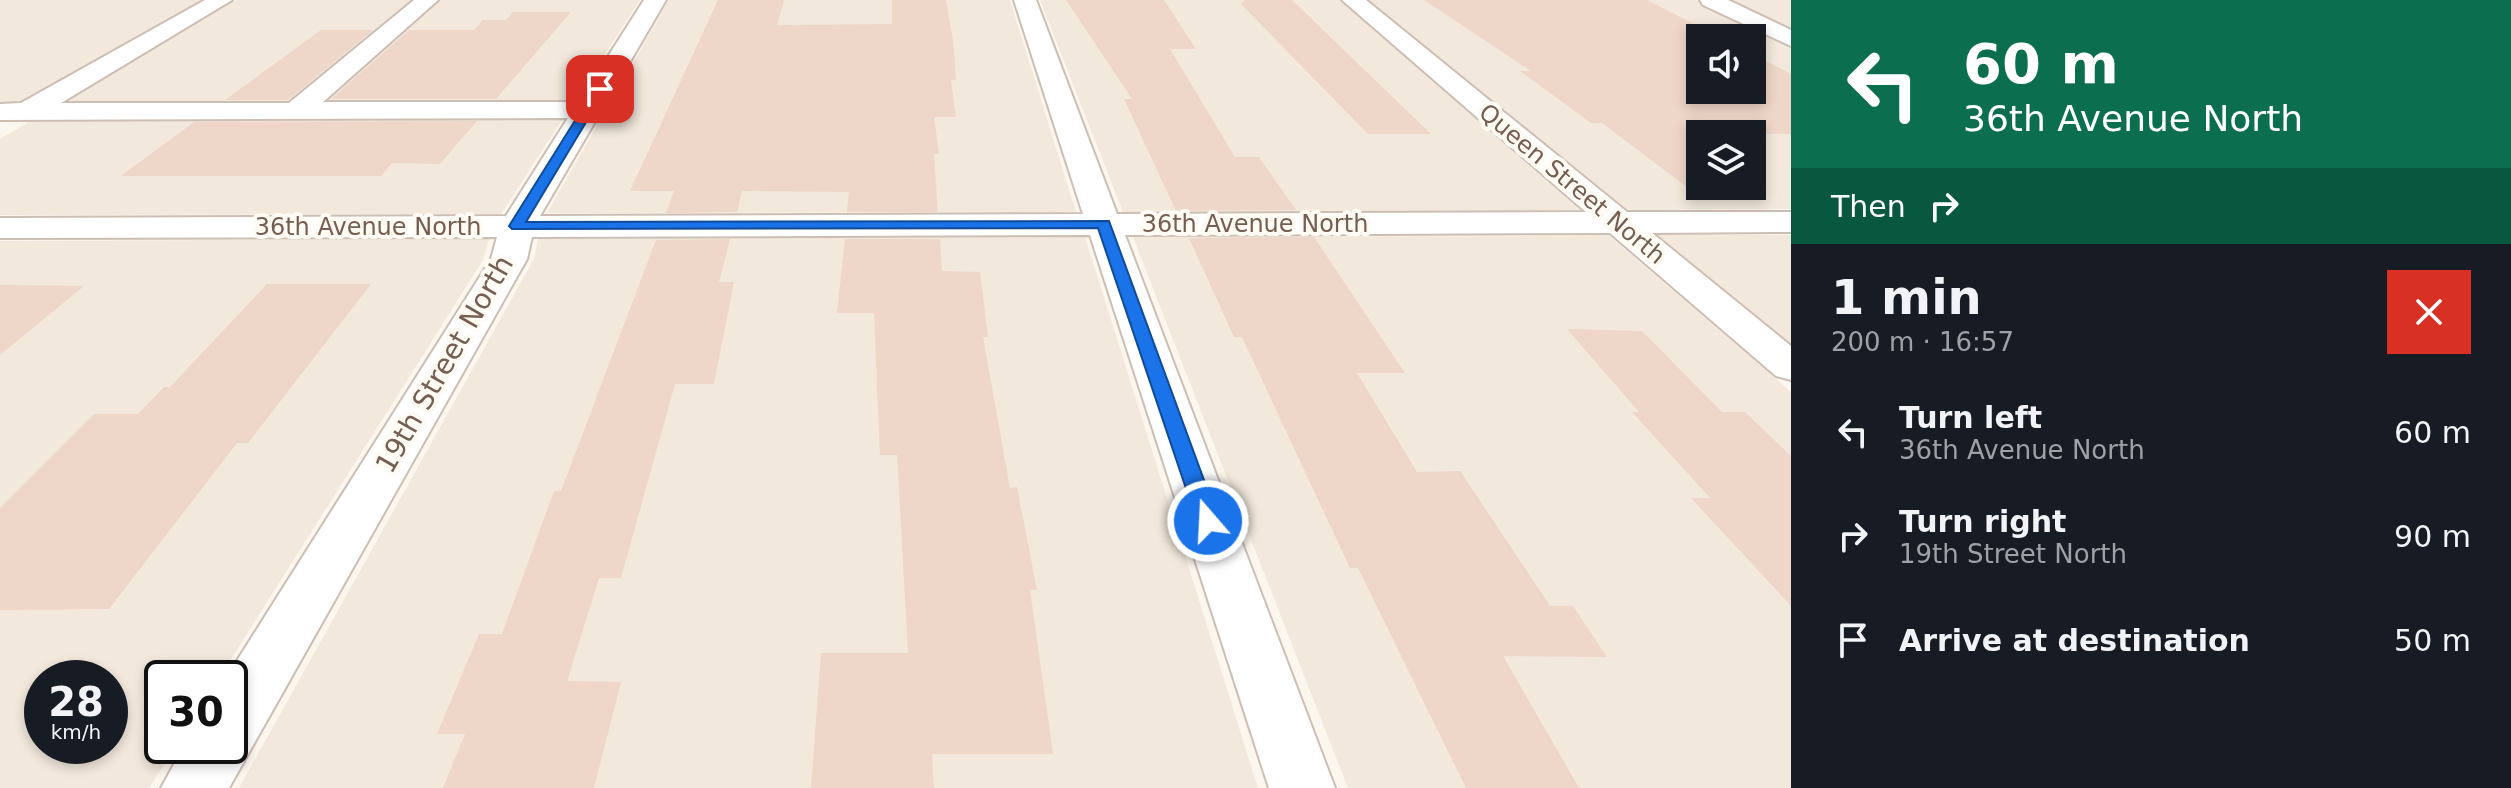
<!DOCTYPE html>
<meta charset="utf-8">
<style>
:root{--surface:#171b24;--page:#242831;--text:#f1f3f6;--muted:#9ea1a6}
body{margin:0;font-family:"DejaVu Sans",sans-serif;background:var(--page);color:var(--text);height:100vh;display:flex;flex-direction:column;font-size:30px;white-space:nowrap}
*{box-sizing:border-box;margin:0}
p{font-size:26px;color:var(--muted)}
.icon{flex:none;width:44px;height:44px;fill:none;stroke:currentColor;stroke-width:2;stroke-linecap:round;stroke-linejoin:round}
.map{position:relative;flex:1;overflow:hidden}
.details{display:flex;flex-direction:column;background:var(--surface);width:720px}
.details>*{flex:none}
.hud{background:#0b6e4f;color:#fff;overflow:hidden}
.tools{position:absolute;left:1686px;top:24px;display:grid;gap:16px}
.tools a{display:grid;place-items:center;width:80px;height:80px;border-radius:0px;background:var(--surface);box-shadow:0 4px 12px #0003;font-size:40px}
.speed{position:absolute;left:24px;top:660px;display:flex;gap:16px;font-size:40px;font-weight:700;text-align:center}
.speed>*{display:grid;place-content:center;width:104px;height:104px;border-radius:50%;background:var(--surface);box-shadow:0 4px 12px #0003;line-height:1}
.speed small{font-size:20px;font-weight:400}
.speed .limit{border:4px solid #111;border-radius:12px;background:#fff;color:#111}
.pin{position:absolute;display:grid;place-items:center;width:68px;height:68px;color:#fff;margin:-34px;border-radius:16px;box-shadow:0 4px 12px #0006}
.me{position:absolute;width:88px;margin:-44px;rotate:341deg;stroke-linejoin:round;filter:drop-shadow(0 0 6px #0008)}
.turn{display:flex;align-items:center;gap:28px;height:168px;padding:0 40px;font-size:36px}
.turn .icon{width:104px;height:104px;stroke-width:2.5}
.turn b{display:block;font-size:56px;line-height:68px}
.then{display:flex;align-items:center;height:76px;padding:0 40px;background:#0003;gap:16px;font-size:30px}
.round{display:grid;place-items:center;flex:none;width:84px;height:84px;border-radius:0px;background:var(--page)}
.summary{display:flex;align-items:center;justify-content:space-between;height:136px;padding:0 40px}
h1{font-size:48px;font-weight:600;line-height:60px}
ul{padding:0;list-style:none}
li{display:flex;align-items:center;gap:24px;height:104px;padding:0 40px}
li div{flex:1}
li b{display:block;font-size:30px}
li em{font-style:normal}
main{display:flex;flex:1;min-height:0}
.map>svg:first-child{display:block}
.residential{fill:#f2e8dc;fill-rule:evenodd}
.building{fill:#eed7c8}
.lines{fill:none;stroke-linecap:round;stroke-linejoin:round}
.minor-casing{stroke:#cdbeb3;stroke-width:4}
.minor{fill:#fff;fill-rule:evenodd}
.route{fill:#1a73e8;stroke:#114b97;stroke-width:2}
.labels{text-anchor:middle;stroke-width:8;stroke-linejoin:round;paint-order:stroke}
.far-street-label{font-size:24px;fill:#755e51;stroke:#fefaf4}
.street-label{font-size:28px;fill:#755e51;stroke:#fefaf4}
</style>
<main>
<div class="map">
<svg width="1791" height="788" viewBox="0 0 1791 788">
<rect width="100%" height="100%" fill="#fbf6ee"/>
<g class="residential">
<polygon points="0,0 206,0 0,116"/>
<polygon points="236,0 640,0 501,214 0,215 0,139"/>
<polygon points="669,0 1010,0 1076,212 547,213"/>
<polygon points="1040,0 1339,0 1580,210 1123,212"/>
<path d="M1368,0H1696L1791,47V209L1626,210ZM1700,38H1752V90H1700ZM1700,134H1752V186H1700Z"/>
<polygon points="1726,0 1791,0 1791,31"/>
<polygon points="1657,235 1791,235 1791,344"/>
<polygon points="1609,236 1791,392 1791,788 1348,788 1133,237"/>
<polygon points="1085,237 1258,788 239,788 534,259 538,239"/>
<path d="M489,239L483,260L219,678H162V746H176L149,788H0V241ZM42,678H110V746H42Z"/>
</g>
<g class="building">
<polygon points="718,0 784,0 777,25 892,24 892,0 946,0 953,41 956,80 951,80 956,117 934,117 939,154 934,154 938,212 847,212 849,192 742,191 737,212 666,213 674,191 630,191"/>
<polygon points="1066,0 1164,0 1196,49 1170,49 1235,157 1259,157 1296,210 1176,211 1124,99 1132,99"/>
<polygon points="1245,0 1292,0 1431,134 1368,134 1241,4"/>
<polygon points="1424,0 1647,0 1721,38 1700,38 1700,90 1752,90 1752,54 1791,74 1791,134 1700,134 1700,197 1602,123 1591,123 1520,71 1531,71"/>
<polygon points="513,12 571,12 496,99 331,99 409,30 474,30 483,20 506,20"/>
<polygon points="321,30 373,30 288,100 225,100"/>
<polygon points="477,121 440,164 392,163 381,176 121,176 194,122"/>
<polygon points="1314,237 1405,373 1357,373 1417,472 1460,471 1550,606 1573,606 1607,657 1503,656 1579,788 1466,788 1358,568 1350,568 1242,337 1234,337 1189,238"/>
<polygon points="730,239 719,282 734,282 714,384 675,384 621,578 599,578 567,681 621,682 594,788 443,788 465,734 437,734 479,634 502,634 554,491 561,491 656,240"/>
<polygon points="845,239 940,239 942,271 980,272 988,337 983,337 1010,488 1017,487 1037,590 1030,590 1053,754 932,754 934,788 811,788 821,653 908,653 897,455 880,455 874,313 837,313"/>
<polygon points="267,284 371,284 248,443 237,443 109,609 0,610 0,508 94,414 138,414 164,387 170,387"/>
<polygon points="0,285 84,286 0,355"/>
<polygon points="1567,329 1642,331 1722,412 1745,412 1791,456 1791,606 1691,498 1710,498 1632,412 1639,412"/>
</g>
<g class="lines">
<g class="minor-casing">
<g id="minor">
<polygon points="205,0 232,0 61,103 289,103 414,0 438,0 323,102 579,102 644,0 666,0 540,216 1083,214 1014,0 1036,0 1117,214 1586,212 1342,0 1366,0 1627,212 1791,212 1791,232 1652,233 1791,346 1791,380 1776,376 1610,233 1125,235 1335,788 1269,788 1090,235 532,237 527,259 229,788 161,788 184,746 230,746 230,678 226,678 491,259 497,237 0,238 0,218 506,216 568,118 0,120 0,104 21,103"/>
<polygon points="1700,0 1728,0 1791,30 1791,46 1703,5"/>
</g>
</g>
<use href="#minor" class="minor"/>
</g>
<polygon class="route" points="596,87 606,89 526,222 1109,221 1219,521 1215,526 1201,526 1197,521 1098,228 512,229 509,226"/>
<g class="labels">
<g class="far-street-label">
<text transform="translate(1572 184) rotate(40)" y="8">Queen Street North</text>
<text x="1255" y="232">36th Avenue North</text>
<text x="368" y="235">36th Avenue North</text>
</g>
<g class="street-label">
<text transform="translate(444 364) rotate(-60)" y="10">19th Street North</text>
</g>
</g>
</svg>
<div class="tools">
<a><svg class="icon" aria-label="sound" viewBox="0 0 24 24"><path d="M4 9h4l5-4v14l-5-4H4zM17 9q2 3 0 6"/></svg></a>
<a><svg class="icon" aria-label="layers" viewBox="0 0 24 24"><path d="M12 4l9 5-9 5-9-5zM3 14l9 5 9-5"/></svg></a>
</div>
<div class="speed"><div>28<small>km/h</small></div><div class="limit">30</div></div>
<div class="pin" style="left:600px;top:89px;background:#d93025"><svg class="icon" aria-label="arrive" viewBox="0 0 24 24"><path d="M6 21V4h12l-3 4 3 4H6"/></svg></div>
<svg class="me" style="left:1208px;top:521px" viewBox="-20 -20 40 40"><circle r="17" fill="#1a73e8" stroke="#fff" stroke-width="3"/><path d="M0-11L8 9 0 5-8 9z" fill="#fff"/></svg>
</div>
<section class="details">
<div class="hud">
<div class="turn"><svg class="icon" aria-label="left" viewBox="0 0 24 24"><path d="M17 20v-9H6M10 6l-5 5 5 5"/></svg><div><b>60 m</b>36th Avenue North</div></div>
<div class="then">Then<svg class="icon" aria-label="right" viewBox="0 0 24 24"><path d="M7 20v-9h11M14 6l5 5-5 5"/></svg></div>
</div>
<div class="summary"><div><h1>1 min</h1><p>200 m · 16:57</p></div><a class="round" style="background:#d93025;color:#fff"><svg class="icon" aria-label="close" viewBox="0 0 24 24"><path d="M6 6l12 12M18 6L6 18"/></svg></a></div>
<ul>
<li><svg class="icon" aria-label="left" viewBox="0 0 24 24"><path d="M17 20v-9H6M10 6l-5 5 5 5"/></svg><div><b>Turn left</b><p>36th Avenue North</p></div><em>60 m</em></li>
<li><svg class="icon" aria-label="right" viewBox="0 0 24 24"><path d="M7 20v-9h11M14 6l5 5-5 5"/></svg><div><b>Turn right</b><p>19th Street North</p></div><em>90 m</em></li>
<li><svg class="icon" aria-label="arrive" viewBox="0 0 24 24"><path d="M6 21V4h12l-3 4 3 4H6"/></svg><div><b>Arrive at destination</b></div><em>50 m</em></li>
</ul>
</section>
</main>
